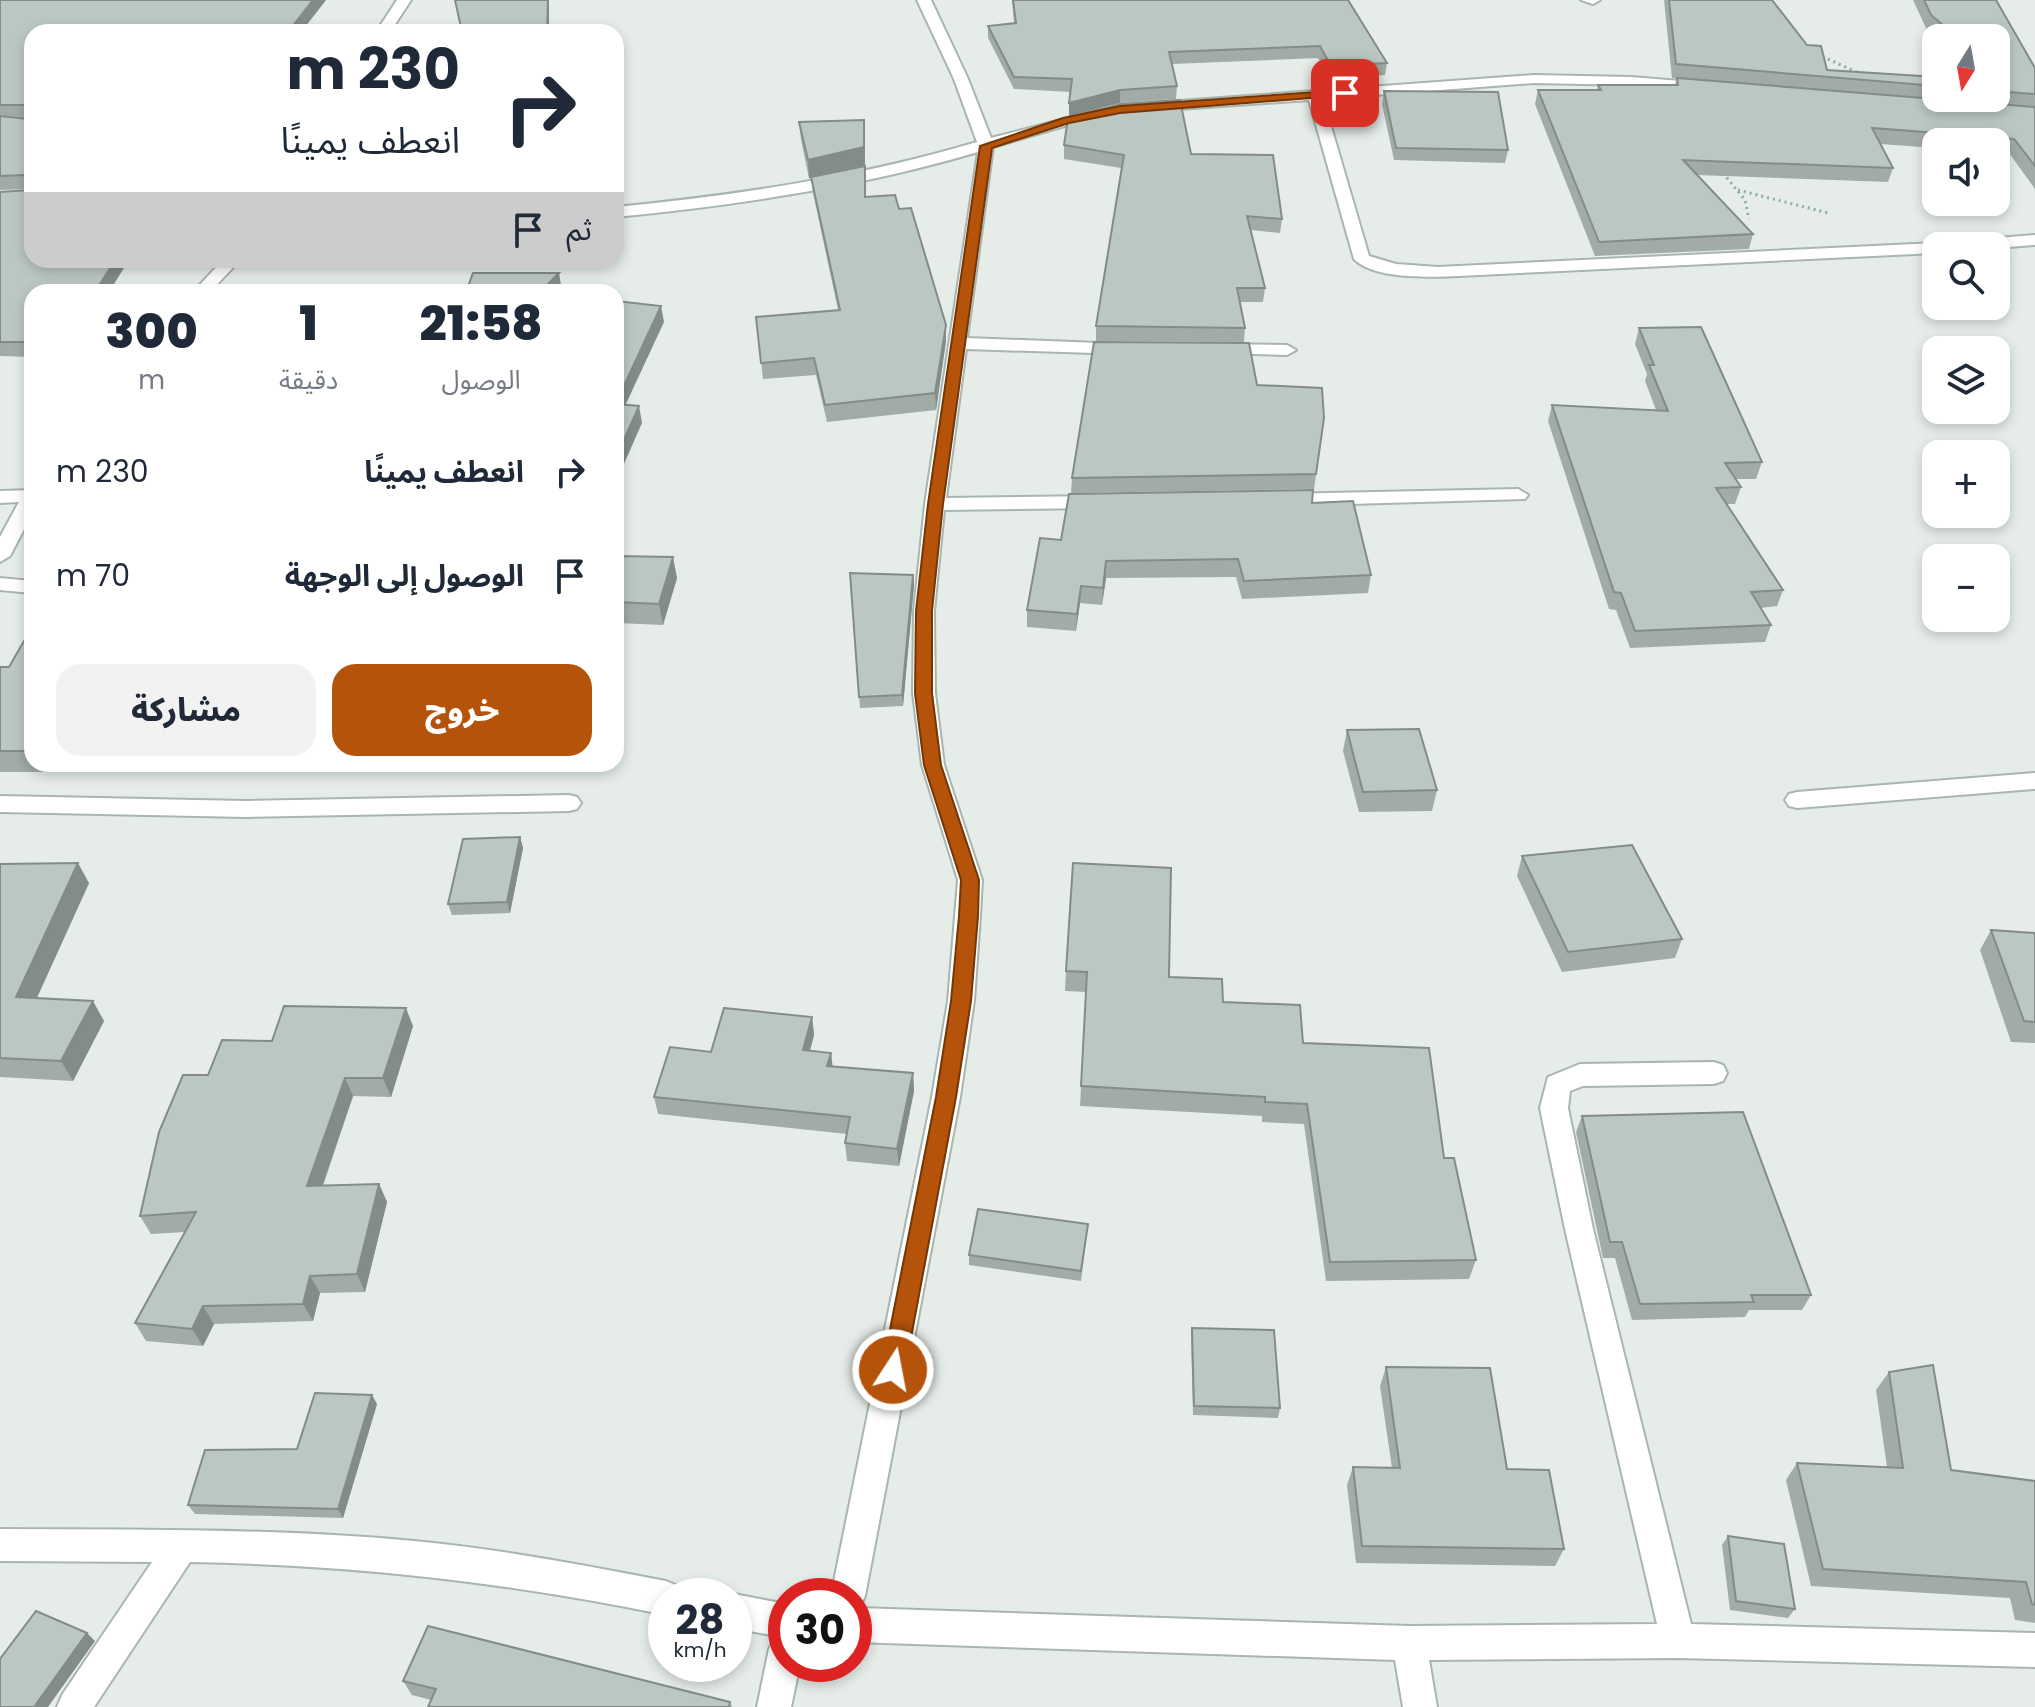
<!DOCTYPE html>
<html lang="ar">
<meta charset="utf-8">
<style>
:root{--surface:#fff;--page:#f2f2f3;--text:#1f2937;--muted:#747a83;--accent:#b45309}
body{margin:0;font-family:Poppins,"Noto Sans Arabic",sans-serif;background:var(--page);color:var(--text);direction:rtl;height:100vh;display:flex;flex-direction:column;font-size:30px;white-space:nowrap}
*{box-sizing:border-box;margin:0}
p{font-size:26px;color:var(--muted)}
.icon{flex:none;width:44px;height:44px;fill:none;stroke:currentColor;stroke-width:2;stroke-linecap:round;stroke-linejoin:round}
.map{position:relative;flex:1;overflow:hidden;direction:ltr}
.drawer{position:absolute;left:24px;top:284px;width:600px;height:488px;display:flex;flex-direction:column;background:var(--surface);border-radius:24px;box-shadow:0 4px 12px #0003;direction:rtl}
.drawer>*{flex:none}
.top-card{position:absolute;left:24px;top:24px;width:600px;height:244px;border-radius:24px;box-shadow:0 4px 12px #0003;direction:rtl;background:#fff;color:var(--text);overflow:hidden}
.needle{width:52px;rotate:191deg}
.buttons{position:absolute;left:1922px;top:24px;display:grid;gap:16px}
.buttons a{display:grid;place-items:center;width:88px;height:88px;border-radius:16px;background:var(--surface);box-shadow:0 4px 12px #0003;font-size:40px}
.speed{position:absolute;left:648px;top:1578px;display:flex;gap:16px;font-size:40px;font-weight:700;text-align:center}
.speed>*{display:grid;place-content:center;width:104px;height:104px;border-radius:50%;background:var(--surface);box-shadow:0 4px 12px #0003;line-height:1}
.speed small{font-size:20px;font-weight:400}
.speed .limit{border:12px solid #d22;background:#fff;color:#111}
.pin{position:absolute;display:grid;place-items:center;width:68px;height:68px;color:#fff;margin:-34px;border-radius:16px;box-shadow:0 4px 12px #0006}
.me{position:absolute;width:88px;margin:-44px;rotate:11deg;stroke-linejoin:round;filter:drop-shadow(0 0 6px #0008)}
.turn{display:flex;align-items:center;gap:28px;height:168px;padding:0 32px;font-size:36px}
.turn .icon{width:104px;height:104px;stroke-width:2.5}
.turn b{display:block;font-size:56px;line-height:68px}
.then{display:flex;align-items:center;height:76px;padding:0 32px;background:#0003;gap:16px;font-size:30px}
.eta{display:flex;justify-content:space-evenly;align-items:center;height:136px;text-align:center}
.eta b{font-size:48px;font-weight:800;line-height:56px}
.cta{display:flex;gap:16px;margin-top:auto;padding:16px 32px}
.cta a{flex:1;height:92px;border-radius:24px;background:var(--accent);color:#fff;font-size:32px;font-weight:800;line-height:92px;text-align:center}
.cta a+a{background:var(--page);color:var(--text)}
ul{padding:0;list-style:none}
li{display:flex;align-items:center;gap:24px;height:104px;padding:0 32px}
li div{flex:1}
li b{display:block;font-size:30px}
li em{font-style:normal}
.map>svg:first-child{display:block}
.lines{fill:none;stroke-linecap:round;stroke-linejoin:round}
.minor-casing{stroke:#a9b5af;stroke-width:4}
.path{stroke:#8aad9f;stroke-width:3;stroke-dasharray:2 4;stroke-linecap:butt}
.minor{fill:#fff;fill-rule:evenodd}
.wall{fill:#a1aca7}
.shaded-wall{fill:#838c88}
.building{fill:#bbc8c2;stroke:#838c88;stroke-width:2}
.route{fill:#b45309;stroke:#753606;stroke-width:2}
</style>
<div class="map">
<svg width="2035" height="1707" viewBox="0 0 2035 1707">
<rect width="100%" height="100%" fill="#e6ede9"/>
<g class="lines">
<g class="minor-casing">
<g id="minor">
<polygon points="397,0 411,0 390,32 376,32"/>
<path d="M917,0H931L968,79L991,138L1099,110L1106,114L993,147L967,338L1125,344L1134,349L1125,354L966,349L946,498L1100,496L1110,502L1100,508L944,510L934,611L935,693L944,765L982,880L980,916L974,1001L960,1097L865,1596L859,1608L1409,1626L1657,1624L1565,1229L1540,1108L1548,1077L1580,1064L1714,1062L1723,1065L1727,1073L1723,1081L1714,1084L1583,1086L1570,1091L1568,1108L1593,1229L1691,1624L2035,1633V1667L1678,1658L1429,1660L1437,1707H1403L1395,1660L854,1642V1596H831L932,1097L948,1001L958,880L922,765L913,693L914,611L925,504L978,152C860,187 737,205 616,217V207C737,195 860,177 977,142L954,79Z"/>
<polygon points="1581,0 1600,0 1593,4"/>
<path d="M1534,75L1631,77L1705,83L1712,87L1705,91L1631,85L1534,83L1323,99L1369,256L1396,264L1438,267L1936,243L1943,246H1936V253L1459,276C1431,277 1375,280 1354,259L1309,100L1151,111L1144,107L1151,103Z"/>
<polygon points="2035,235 2035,245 1996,248 1954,246 1962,241"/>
<polygon points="223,260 240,260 210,292 193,292"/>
<polygon points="1218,344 1287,345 1296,350 1287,355 1212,353 1209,349"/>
<polygon points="1518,489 1528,495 1525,499 1280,506 1270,500 1280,494"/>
<polygon points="32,490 32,514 10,556 0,562 0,537 19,502 0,503 0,491"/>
<polygon points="0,578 32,581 32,593 0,590"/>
<polygon points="2035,773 2035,789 1797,808 1789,806 1785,800 1789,794 1797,792"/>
<polygon points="569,795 577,797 581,803 577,809 569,811 246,817 0,812 0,796 246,801"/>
<path d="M0,1529C138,1530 276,1528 414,1541C499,1549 582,1565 666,1581L678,1586L682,1596H666V1615C505,1582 354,1565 190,1562L94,1707H57L62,1695L152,1562L0,1561Z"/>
<polygon points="734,1594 786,1604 786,1664 800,1664 791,1707 757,1707 769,1649 776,1636 734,1628 734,1596 730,1596"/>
</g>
</g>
<g class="path">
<polyline points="1817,54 1863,75"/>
<polyline points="1723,173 1745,200 1749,219"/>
<polyline points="1738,190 1828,213"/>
</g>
<use href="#minor" class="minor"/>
</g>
<g class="wall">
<polygon points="0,0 326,0 301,32 32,292 30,357 0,356 0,192 29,190 29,189 0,190"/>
<polygon points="1012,0 1348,0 1387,63 1385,75 1330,78 1318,58 1172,64 1177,86 1176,99 1120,103 1069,116 1071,92 1014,89 988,38 988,26 1014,23"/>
<polygon points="1664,0 1772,0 1827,70 1936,77 1936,98 1996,98 1996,38 1937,38 1926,28 1913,0 1996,0 2035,68 2035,189 2009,153 1996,152 1996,142 1936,142 1936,148 1880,144 1893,168 1888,182 1697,175 1753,234 1749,249 1595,256 1535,104 1538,90 1597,90 1598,85 1675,85 1677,78 1672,78"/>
<polygon points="1384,91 1508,150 1505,163 1394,160 1382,104"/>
<polygon points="799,122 865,138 865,165 836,172 866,197 899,209 946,325 946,341 936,410 827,422 816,375 763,379 756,317 838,310 813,193 811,178 809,178 801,140"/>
<polygon points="1064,145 1191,154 1282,219 1280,233 1251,230 1265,288 1263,302 1240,302 1245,328 1244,342 1096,341 1096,326 1121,168 1064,159"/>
<polygon points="1639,328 1762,462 1756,479 1736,479 1741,487 1735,504 1727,504 1783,590 1777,606 1760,608 1771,625 1765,642 1630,648 1616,610 1609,609 1548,421 1552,405 1656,410 1645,381 1647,374 1635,344"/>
<polygon points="1257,385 1324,418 1314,489 1071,493 1072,478"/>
<polygon points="1312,503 1371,575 1368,593 1242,599 1236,577 1106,578 1102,605 1080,603 1076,631 1027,627 1027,610 1061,540"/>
<polygon points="616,556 677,578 663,625 616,623"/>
<polygon points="850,573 913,575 914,585 903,706 860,708"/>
<polygon points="32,641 32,764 57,764 53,772 0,772 0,667 9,667"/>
<polygon points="1347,730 1437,790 1432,811 1359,812 1343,751"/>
<polygon points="520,837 523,848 510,913 452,915 448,904"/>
<polygon points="1522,856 1682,939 1675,958 1562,972 1517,876"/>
<polygon points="0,864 89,883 37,998 104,1021 73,1081 0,1077"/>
<polygon points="1991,930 2035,933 2035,1043 2011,1042 1980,950"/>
<polygon points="1066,971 1169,977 1223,1002 1303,1043 1444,1158 1476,1260 1469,1279 1326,1281 1304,1124 1262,1122 1262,1116 1080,1106 1086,992 1065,991"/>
<polygon points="812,1017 814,1035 810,1051 831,1053 832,1067 913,1073 914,1091 899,1166 847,1161 845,1143 847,1134 658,1114 654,1097 711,1052"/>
<polygon points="413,1026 391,1097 353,1096 323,1186 379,1184 387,1202 365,1292 320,1293 313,1321 214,1324 203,1346 146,1341 135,1323 185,1232 151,1234 140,1216 208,1075 272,1041"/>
<polygon points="1582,1116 1811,1295 1802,1310 1749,1310 1745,1317 1632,1320 1615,1258 1603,1258 1576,1132"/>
<polygon points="1088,1224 1081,1281 969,1265 969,1255"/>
<polygon points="1192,1328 1280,1408 1278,1418 1193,1415 1191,1337"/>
<polygon points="1386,1367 1507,1469 1564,1549 1555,1566 1356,1563 1347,1485 1353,1467 1392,1468 1380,1386"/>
<polygon points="1889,1372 1951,1470 2035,1481 2035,1623 2015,1620 2010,1598 1811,1586 1786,1480 1797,1463 1887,1467 1876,1390"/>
<polygon points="377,1404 343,1518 195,1514 188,1505 297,1449"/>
<polygon points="1728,1536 1795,1609 1788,1618 1730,1610 1722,1545"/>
<polygon points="403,1681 730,1702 732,1707 428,1707 431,1700 412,1695"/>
</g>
<g class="shaded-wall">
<polygon points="313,0 326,0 301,32 288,32"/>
<polygon points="548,0 549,0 549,32 547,32"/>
<polygon points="1120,90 1120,103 1069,116 1069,103"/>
<polygon points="864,120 865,165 809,178 808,160"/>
<polygon points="115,260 129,260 109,292 95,292"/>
<polygon points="559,273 562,292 540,292"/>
<polygon points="661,306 664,322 618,421 616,403"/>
<polygon points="946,325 946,341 936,410 935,393"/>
<polygon points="32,333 32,354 30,357 24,342"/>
<polygon points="639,406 642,423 616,482 616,458"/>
<polygon points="673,557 677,578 663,625 659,604"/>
<polygon points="1106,561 1106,578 1102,605 1103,588"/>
<polygon points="913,575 914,585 903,706 902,695"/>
<polygon points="1081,586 1080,603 1076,631 1077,614"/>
<polygon points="49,764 57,764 53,772"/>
<polygon points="520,837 523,848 510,913 507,902"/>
<polygon points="78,863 89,883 28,1017 16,997"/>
<polygon points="93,1001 104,1021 73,1081 61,1061"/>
<polygon points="406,1008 413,1026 391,1097 383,1078"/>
<polygon points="812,1017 814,1035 805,1068 803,1050"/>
<polygon points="831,1053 833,1070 827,1066"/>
<polygon points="913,1073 914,1091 899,1166 897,1149"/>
<polygon points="345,1078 353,1096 316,1204 307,1186"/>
<polygon points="379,1184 387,1202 365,1292 357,1274"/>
<polygon points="310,1276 320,1293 313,1321 303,1304"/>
<polygon points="203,1306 214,1324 203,1346 192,1329"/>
<polygon points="372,1395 377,1404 343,1518 338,1509"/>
<polygon points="87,1633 95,1641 48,1707 34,1707"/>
</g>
<g class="building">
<polygon points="0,0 313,0 288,32 32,32 32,260 115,260 95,292 32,292 32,333 24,342 0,342 0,192 29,190 30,178 26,175 0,176 0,116 27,119 30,108 27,105 0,105"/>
<polygon points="455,0 548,0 547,32 462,32"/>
<polygon points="1013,0 1348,0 1387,63 1331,66 1320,46 1169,52 1177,86 1120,90 1069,103 1072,79 1014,77 988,26 1016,23"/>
<polygon points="1669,0 1772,0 1807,45 1821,46 1827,70 1936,77 1936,86 1676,64"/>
<polygon points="1924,0 1996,0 2035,68 2035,94 1996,91 1996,38 1958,38 1931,15"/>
<polygon points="1677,78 2035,107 2035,166 2014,139 1872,128 1893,168 1683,160 1753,234 1599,242 1538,90 1601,90 1598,85 1678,85"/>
<polygon points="1384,91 1498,92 1508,150 1396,148"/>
<polygon points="1180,100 1191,154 1273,155 1282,219 1247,216 1265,288 1237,288 1245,328 1096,326 1124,155 1064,145 1068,118 1121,104"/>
<polygon points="864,120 864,147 808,160 799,122"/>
<polygon points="865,166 865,197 895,195 899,209 911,208 946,325 935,393 825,405 814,358 761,363 756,317 840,310 811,177"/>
<polygon points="473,273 559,273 540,292 466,292"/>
<polygon points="616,301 661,306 616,403"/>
<polygon points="1701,327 1762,462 1725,463 1741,487 1716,488 1783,590 1751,592 1771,625 1635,631 1621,593 1614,592 1552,405 1668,411 1649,365 1654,365 1639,328"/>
<polygon points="1094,342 1249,343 1257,385 1322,388 1324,418 1316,474 1072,478"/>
<polygon points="616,404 639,406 616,458"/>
<polygon points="1313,490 1312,503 1353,501 1371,575 1244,581 1238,559 1106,561 1103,588 1081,586 1077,614 1027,610 1040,538 1061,540 1069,494"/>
<polygon points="616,556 673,557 659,604 616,602"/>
<polygon points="850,573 913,575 902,695 859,697"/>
<polygon points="24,641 32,641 32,751 0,751 0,667 9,667"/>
<polygon points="1419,729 1437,790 1363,792 1347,730"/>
<polygon points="520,837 507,902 448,904 463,839"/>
<polygon points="1632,845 1682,939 1568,952 1522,856"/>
<polygon points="78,863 16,997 93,1001 61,1061 0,1058 0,864"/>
<polygon points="1073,863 1171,868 1169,977 1222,979 1223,1002 1300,1005 1303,1043 1429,1048 1444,1158 1454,1158 1476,1260 1330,1262 1307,1104 1265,1102 1265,1097 1081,1086 1087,972 1066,971"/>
<polygon points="1991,930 2035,933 2035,1022 2024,1021"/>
<polygon points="284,1006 406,1008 383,1078 345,1078 307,1186 379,1184 357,1274 310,1276 303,1304 203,1306 192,1329 135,1323 196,1212 140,1216 159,1132 183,1075 208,1075 222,1040 272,1041"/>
<polygon points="724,1008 812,1017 803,1050 831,1053 827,1066 913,1073 897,1149 845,1143 850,1117 654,1097 670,1047 711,1052"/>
<polygon points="1743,1112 1811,1295 1751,1295 1754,1302 1640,1304 1622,1242 1610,1242 1582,1116"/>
<polygon points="978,1209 1088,1224 1081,1271 969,1255"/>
<polygon points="1192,1328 1274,1330 1280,1408 1194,1406"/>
<polygon points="1933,1365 1951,1470 2035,1481 2035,1605 2032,1604 2026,1582 1823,1569 1797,1463 1903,1468 1889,1372"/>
<polygon points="1386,1367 1490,1368 1507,1469 1549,1470 1564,1549 1362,1546 1353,1467 1400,1468"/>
<polygon points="315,1393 372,1395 338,1509 188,1505 205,1450 297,1449"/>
<polygon points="1728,1536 1784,1544 1795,1609 1736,1601"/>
<polygon points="36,1611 87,1633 34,1707 0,1707 0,1659"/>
<polygon points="428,1626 730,1702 729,1707 428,1707 436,1689 403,1681"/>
</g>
<polygon class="route" points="1345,90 1350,93 1349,95 1120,113 1069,123 992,148 943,504 932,611 932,693 941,765 979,880 978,916 971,1001 956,1097 905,1370 901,1377 893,1380 885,1377 882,1370 936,1097 951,1001 959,916 961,880 924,765 915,693 916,611 928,504 980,146 1063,118 1120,106"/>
</svg>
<div class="buttons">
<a><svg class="needle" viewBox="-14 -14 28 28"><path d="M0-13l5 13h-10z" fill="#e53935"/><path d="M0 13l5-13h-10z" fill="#747a83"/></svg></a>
<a><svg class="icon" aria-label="sound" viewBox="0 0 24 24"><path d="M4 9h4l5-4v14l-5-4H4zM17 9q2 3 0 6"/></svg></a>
<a><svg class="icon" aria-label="search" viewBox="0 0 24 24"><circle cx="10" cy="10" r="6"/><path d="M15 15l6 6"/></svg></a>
<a><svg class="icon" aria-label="layers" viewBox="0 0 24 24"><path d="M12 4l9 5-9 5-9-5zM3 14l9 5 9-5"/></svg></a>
<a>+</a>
<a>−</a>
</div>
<div class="speed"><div>28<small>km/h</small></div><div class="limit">30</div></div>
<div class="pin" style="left:1345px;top:93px;background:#d93025"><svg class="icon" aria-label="arrive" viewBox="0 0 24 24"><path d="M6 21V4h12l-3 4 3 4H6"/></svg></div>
<svg class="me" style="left:893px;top:1370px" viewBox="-20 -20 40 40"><circle r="17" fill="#b45309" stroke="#fff" stroke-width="3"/><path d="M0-11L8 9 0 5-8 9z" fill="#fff"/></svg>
<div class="top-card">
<div class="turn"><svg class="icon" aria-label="right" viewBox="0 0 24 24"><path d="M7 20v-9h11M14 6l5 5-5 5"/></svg><div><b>230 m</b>انعطف يمينًا</div></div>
<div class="then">ثم<svg class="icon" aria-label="arrive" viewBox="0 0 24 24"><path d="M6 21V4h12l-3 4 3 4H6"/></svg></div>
</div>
<section class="drawer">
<div class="eta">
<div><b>21:58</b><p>الوصول</p></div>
<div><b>1</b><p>دقيقة</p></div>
<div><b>300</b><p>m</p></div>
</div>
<ul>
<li><svg class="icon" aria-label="right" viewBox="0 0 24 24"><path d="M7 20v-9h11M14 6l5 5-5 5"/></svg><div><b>انعطف يمينًا</b></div><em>230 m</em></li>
<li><svg class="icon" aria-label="arrive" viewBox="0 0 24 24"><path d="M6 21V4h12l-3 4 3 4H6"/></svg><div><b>الوصول إلى الوجهة</b></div><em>70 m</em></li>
</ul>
<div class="cta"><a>خروج</a><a>مشاركة</a></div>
</section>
</div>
